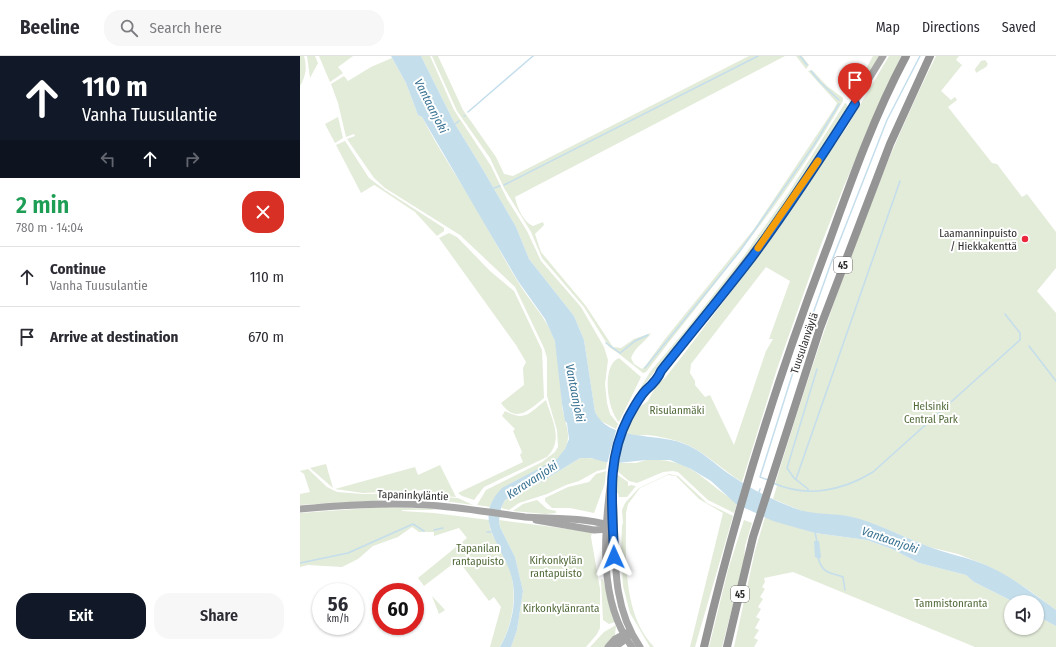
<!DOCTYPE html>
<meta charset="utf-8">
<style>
:root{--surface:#fff;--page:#f7f7f7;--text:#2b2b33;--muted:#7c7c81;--line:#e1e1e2;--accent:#111827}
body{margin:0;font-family:"Fira Sans Condensed",sans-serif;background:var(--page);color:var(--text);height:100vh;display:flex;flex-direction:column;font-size:15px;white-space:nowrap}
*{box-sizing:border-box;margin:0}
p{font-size:13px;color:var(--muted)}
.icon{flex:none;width:22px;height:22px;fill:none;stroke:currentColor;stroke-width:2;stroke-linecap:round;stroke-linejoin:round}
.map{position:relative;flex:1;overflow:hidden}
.panel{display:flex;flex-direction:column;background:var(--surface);width:300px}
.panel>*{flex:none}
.guide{background:#111827;color:#fff;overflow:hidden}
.fabs{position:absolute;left:704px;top:539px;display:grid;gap:8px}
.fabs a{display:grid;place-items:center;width:40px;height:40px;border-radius:50%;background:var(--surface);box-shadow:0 1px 3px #0004;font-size:20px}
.speed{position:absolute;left:12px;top:527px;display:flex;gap:8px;font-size:20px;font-weight:700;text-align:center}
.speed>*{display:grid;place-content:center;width:52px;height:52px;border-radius:50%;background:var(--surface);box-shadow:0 1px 3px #0004;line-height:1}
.speed small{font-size:10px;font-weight:400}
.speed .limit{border:6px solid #d22;background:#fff;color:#111}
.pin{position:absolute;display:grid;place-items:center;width:34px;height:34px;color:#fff;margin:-41px -17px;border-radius:50% 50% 50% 0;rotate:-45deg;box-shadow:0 0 4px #0007}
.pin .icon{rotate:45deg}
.me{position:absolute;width:44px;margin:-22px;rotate:359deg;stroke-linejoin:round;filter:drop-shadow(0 0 3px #0008)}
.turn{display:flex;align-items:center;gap:14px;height:84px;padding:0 16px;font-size:18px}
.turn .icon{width:52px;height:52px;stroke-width:2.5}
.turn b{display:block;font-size:28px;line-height:34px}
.lanes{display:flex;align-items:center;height:38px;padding:0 16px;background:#0003;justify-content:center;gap:20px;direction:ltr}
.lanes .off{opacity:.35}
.round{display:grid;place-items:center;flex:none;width:42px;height:42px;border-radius:16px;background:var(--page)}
.head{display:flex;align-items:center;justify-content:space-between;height:68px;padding:0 16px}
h1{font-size:24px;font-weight:600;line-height:30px;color:#1e9e55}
.action{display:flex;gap:8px;margin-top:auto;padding:8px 16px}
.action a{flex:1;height:46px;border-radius:16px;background:var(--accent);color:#fff;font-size:16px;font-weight:600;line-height:46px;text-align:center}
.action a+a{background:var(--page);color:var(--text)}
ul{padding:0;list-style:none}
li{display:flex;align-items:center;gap:12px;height:60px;padding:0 16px;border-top:1px solid var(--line)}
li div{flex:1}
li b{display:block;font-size:15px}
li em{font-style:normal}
header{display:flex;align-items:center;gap:24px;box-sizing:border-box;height:56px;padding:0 20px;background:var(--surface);border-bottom:1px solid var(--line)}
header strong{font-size:19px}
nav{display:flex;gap:22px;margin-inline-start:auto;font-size:14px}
.search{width:280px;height:36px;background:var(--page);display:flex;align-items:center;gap:10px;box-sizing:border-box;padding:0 14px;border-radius:16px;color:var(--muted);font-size:15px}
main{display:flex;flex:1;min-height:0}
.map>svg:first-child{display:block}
.green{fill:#e3ebd9;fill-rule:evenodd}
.water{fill:#c4deec}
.pier{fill:#fff}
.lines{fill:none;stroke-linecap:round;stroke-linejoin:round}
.stream{stroke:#c4deec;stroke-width:1.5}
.major{stroke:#a5a5a5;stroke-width:7}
.highway{stroke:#949494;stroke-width:8}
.route-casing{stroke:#114b97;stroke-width:10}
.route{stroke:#1a73e8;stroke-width:7}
.slow{stroke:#f59e0b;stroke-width:7}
.poi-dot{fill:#ec263b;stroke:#fff;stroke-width:1.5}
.labels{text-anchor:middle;stroke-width:4;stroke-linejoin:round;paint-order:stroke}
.shield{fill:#fff;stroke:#6c6c6c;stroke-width:1}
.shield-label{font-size:10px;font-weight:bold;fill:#2d2d2d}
.poi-label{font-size:11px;fill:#2d2d2d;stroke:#fff;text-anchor:end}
.street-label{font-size:11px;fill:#2d2d2d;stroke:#fff}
.park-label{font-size:11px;fill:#516a39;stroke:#fff}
.water-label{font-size:12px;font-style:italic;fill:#387292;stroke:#fff}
</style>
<header>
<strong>Beeline</strong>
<div class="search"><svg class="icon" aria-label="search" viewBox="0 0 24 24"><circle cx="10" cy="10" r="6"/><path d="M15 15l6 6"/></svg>Search here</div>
<nav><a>Map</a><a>Directions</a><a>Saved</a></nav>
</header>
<main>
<section class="panel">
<div class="guide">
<div class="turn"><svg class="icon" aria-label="ahead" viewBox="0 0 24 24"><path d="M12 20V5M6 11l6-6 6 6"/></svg><div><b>110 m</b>Vanha Tuusulantie</div></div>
<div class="lanes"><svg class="icon off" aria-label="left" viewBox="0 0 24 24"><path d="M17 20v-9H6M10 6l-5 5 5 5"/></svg><svg class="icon" aria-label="ahead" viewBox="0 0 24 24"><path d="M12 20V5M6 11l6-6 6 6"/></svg><svg class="icon off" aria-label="right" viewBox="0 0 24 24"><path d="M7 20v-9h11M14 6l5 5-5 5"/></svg></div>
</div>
<div class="head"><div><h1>2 min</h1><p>780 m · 14:04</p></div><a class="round" style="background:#d93025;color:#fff"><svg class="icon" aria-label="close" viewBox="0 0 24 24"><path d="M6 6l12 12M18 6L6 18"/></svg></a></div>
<ul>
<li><svg class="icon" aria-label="ahead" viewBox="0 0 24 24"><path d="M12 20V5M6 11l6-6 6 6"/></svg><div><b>Continue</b><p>Vanha Tuusulantie</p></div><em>110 m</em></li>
<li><svg class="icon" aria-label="arrive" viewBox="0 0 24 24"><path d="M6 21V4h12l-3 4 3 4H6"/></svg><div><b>Arrive at destination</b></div><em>670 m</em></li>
</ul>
<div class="action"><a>Exit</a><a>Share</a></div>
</section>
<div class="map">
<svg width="756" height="591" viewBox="0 0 756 591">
<rect width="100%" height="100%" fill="#fff"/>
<g class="green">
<path d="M0,0H4C7,11 6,20 0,30Z"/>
<polygon points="7,0 15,0 18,7 10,22"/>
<polygon points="19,0 53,0 38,11 43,17 30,26"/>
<polygon points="121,0 130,0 154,54 191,110 207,143 227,175 241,205 281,251 304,291 308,304 305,328 307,347 310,358 318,368 316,373 299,364 295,356 284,284 274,260 229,203 216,171 182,112 155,68"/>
<path d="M132,0H138L163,54L196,101L204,118L213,120L449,0H485L215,141C217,151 223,166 233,170L243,166L244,169L235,178L241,196L286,250L313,291L321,292L334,283L351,277C344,288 337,288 331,302L334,308L342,313L346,309L365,283L454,173L534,53L537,47L508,15L512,14L527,30L543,42V45C487,143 414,227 346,316L343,317L318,297L309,291L284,251L242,202L231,176L204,132L190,102L157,55Z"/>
<polygon points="496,0 502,0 509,9 506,13"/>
<polygon points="573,0 580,0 554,40 551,41"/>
<path d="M589,0H601L544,130L519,194L477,313L442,426C422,414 406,396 383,387C372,383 358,380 347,379C339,379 333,381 325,377L340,351L348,345L357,328L365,322L380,303L465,191L507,129L547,71ZM466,211L490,225L469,283H473L466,295L434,389L410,339L405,341L395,329V325L390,317L391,308Z"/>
<path d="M636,0H659L656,4L662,9L641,35L651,44L655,41L657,44L648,51L692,107L697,108L722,141L727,138L756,176V212L737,235L756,257V554L726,532L688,510L658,498L629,491L579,470L548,460L507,457L473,443L477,430L475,428C520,283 568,136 636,0Z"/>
<path d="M92,2L106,27L118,59L122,61C139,94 160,125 179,157C192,180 204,203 218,226C230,246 247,262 255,285C261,301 261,330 262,348C263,364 272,375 266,391C254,420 202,417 190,451L177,449L186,434L242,406L255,396L258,391L257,374L247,340V302L244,292L215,231L160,179L85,132L74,122L47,83L55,80L54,78L46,81L38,47L31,28L44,20L48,25L71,11Z"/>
<polygon points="685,4 688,8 686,11 676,17 675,13 681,5"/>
<polygon points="545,47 547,48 548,52 513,107 469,171 391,273 379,284 335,341 350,316 388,271 443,201 489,136"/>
<polygon points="38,61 43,82 35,87 25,68"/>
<polygon points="45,85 69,122 85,134 144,172 144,175 137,180 115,156 76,130 74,129 61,137 36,89"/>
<path d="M149,177L157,181L190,215L214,235L242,294L244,342C230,353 216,369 201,347L224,329L223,312L226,306L216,289L139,182Z"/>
<path d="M319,302L341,321L319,366C307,354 301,309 319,302Z"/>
<path d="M246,344C252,364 264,384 247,401L184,431L174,444L162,440L158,437L223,406L220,399L222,396L213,375L215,373L202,360L205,355C226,366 229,357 246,344Z"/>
<path d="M280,402C290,402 298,402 307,406L306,413L297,415L279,425L266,429L247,438L219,447L209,454L201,452L205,444L212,440L241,426Z"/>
<path d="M346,404C391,402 399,422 433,444L437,448L434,457L408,444L378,416L373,415L363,416L337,427L329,425L316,414L317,407H336Z"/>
<polygon points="26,408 33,432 10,412"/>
<polygon points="140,409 156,441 143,440 127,434 63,437 35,433 115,411 118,419"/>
<polygon points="8,413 27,431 37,436 63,438 128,437 143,441 158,442 173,449 122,442 0,449 0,438 10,436 4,418 0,415"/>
<polygon points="306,415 305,427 294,457 270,452 252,452 245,445 245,442 268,431 289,426 296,418"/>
<polygon points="315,417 328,426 328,430 331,429 336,430 327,441 319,441 318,437 316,437"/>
<path d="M369,418L378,420L407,447L433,460L395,591H390L423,457L399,443L376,420L368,419L340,432L328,448L326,457C326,500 322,558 354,591H350L330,557L323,530L321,499L322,469L323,468L322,454L325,447L339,432Z"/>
<polygon points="237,444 247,453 256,455 256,457 245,458 213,455 223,448"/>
<path d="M84,451L135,453L132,454H102V455L134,457L189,464C189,477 197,486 203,497C219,526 216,562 200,591H190L201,551L194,541L189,545L158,504L124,530L118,522L167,482L159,472L134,480V476H119L112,471L98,481L73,490L58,503L42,511L8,509L0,511V457Z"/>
<polygon points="465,461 515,477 567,484 592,493 619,507 666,519 674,526 714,546 711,546 711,572 737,572 737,560 756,570 756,591 675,591 493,516 464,522 465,526 462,531 465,533 460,541 463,543 458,551 461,553 456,561 460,563 455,572 459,574 454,582 458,584 454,591 434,591 455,495"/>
<polygon points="199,464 292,476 291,481 300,533 300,572 297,578 286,591 211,591 217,574 223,535 215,501 200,471"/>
<polygon points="444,464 452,467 445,490 444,506 422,591 409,591 428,514"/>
<polygon points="301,523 303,523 315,566 309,568 303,564"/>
<polygon points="132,540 145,554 139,558"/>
<polygon points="316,569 315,579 304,591 290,591 304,576"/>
</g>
<g class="water">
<path d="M91,0H121L155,68L182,112L216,171L229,203L274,260L284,284L295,356C308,385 356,377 382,387C402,394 415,409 432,420C451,433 473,444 494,452C511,459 530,457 548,460C575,466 601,480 627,490C647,498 668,501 688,510C712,521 734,538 756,554V570L737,560V546H714L674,526L666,519L619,507L592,493L567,484L515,477L473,465L436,448L411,425L391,413L370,404H346L318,407L305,406L291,402H280L241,426L212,440L205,444L201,452L199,465L200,471L215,501L223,535L217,574L211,591H200C212,570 218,543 211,519C202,487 171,464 202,432L257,403L265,393L269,383L267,367L265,365L262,348L255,285L245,263L218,225L122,61L118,59L106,27Z"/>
<polygon points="514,485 519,485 521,501 519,503 515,501"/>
</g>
<polygon class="pier" points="317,371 326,375 316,409 307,408"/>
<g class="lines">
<g class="stream">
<polyline points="500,0 507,9"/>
<polyline points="511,15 520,26 539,44"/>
<polyline points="168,56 233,0"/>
<polyline points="164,60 165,60"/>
<polyline points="155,68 159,65"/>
<polyline points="204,129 458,0"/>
<polyline points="194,132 200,130"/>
<polyline points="306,287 320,297 335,285 348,279"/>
<polyline points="729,290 756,325"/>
<polyline points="345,312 440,195 514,89 539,48"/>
<polyline points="496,423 600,125"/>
<polyline points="468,424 460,421 500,294 531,207 587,64 620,0"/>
<path d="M473,427C507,442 542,435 573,416L720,284V277L705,258"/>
<polyline points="508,435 508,433 494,422 487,412 517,313"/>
<polyline points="459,436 460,433"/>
<polyline points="134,474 143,472"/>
<polyline points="187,476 191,476"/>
<polyline points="515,476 517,486"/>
<path d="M518,501C522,518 530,516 543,521L545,534"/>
<polyline points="0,507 48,497 113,468 124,475"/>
</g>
<g class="major">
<path d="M313,438C317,490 308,545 340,591"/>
<path d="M0,453C42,449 85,446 128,449C160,451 192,457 225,461C248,463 296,461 314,472"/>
<polyline points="236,464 294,474 310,473"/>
<polyline points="308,591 315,583 328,576"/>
<polyline points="315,591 326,583 328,580"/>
<path d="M332,591C298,545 304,476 311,423C313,405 316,389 323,373C329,360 336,347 345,336C351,329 357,324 361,315L476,167L511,117L583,0"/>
</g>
<g class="highway">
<path d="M404,591C436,454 478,320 528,189C551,125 574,60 606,0"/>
<polyline points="427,591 453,481 520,272 590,88 630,0"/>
</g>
</g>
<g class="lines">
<g class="route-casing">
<path id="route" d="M314,501C313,452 305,407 328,362C333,353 339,341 346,334C353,328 358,323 361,315C391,277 422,240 452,201C489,151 522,100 555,48"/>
</g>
<use href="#route" class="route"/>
<polyline class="slow" points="458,192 518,105"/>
</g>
<circle class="poi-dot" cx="725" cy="183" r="4"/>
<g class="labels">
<g class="shield">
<rect x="534" y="201" width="18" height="16" rx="3"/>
<rect x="431" y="530" width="18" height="16" rx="3"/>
</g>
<g class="shield-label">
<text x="543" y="213">45</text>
<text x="440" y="542">45</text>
</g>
<g class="poi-label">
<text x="717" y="181">Laamanninpuisto<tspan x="717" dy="13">/ Hiekkakenttä</tspan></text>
</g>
<g class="street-label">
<text transform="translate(504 287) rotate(-71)" y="4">Tuusulanväylä</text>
<text transform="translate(113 439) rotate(2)" y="4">Tapaninkyläntie</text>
</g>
<g class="park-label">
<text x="631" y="354">Helsinki<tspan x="631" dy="13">Central Park</tspan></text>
<text x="377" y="358">Risulanmäki</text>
<text x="178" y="496">Tapanilan<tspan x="178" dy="13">rantapuisto</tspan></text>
<text x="256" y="508">Kirkonkylän<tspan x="256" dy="13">rantapuisto</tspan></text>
<text x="651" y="551">Tammistonranta</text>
<text x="261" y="556">Kirkonkylänranta</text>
</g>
<g class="water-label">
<text transform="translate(131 50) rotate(63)" y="4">Vantaanjoki</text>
<text transform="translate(275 337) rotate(79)" y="4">Vantaanjoki</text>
<text transform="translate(232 424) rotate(-33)" y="4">Keravanjoki</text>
<text transform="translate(590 484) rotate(19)" y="4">Vantaanjoki</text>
</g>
</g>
</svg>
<div class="fabs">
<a><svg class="icon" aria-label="sound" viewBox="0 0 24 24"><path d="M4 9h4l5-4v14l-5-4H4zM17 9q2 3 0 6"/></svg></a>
</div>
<div class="speed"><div>56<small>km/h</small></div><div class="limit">60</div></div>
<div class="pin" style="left:555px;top:48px;background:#d93025"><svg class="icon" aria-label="arrive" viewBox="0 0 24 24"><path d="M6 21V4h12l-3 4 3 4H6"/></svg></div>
<svg class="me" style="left:314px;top:501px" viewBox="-20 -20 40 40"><path d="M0-17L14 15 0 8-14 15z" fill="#1a73e8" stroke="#fff" stroke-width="4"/></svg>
</div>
</main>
